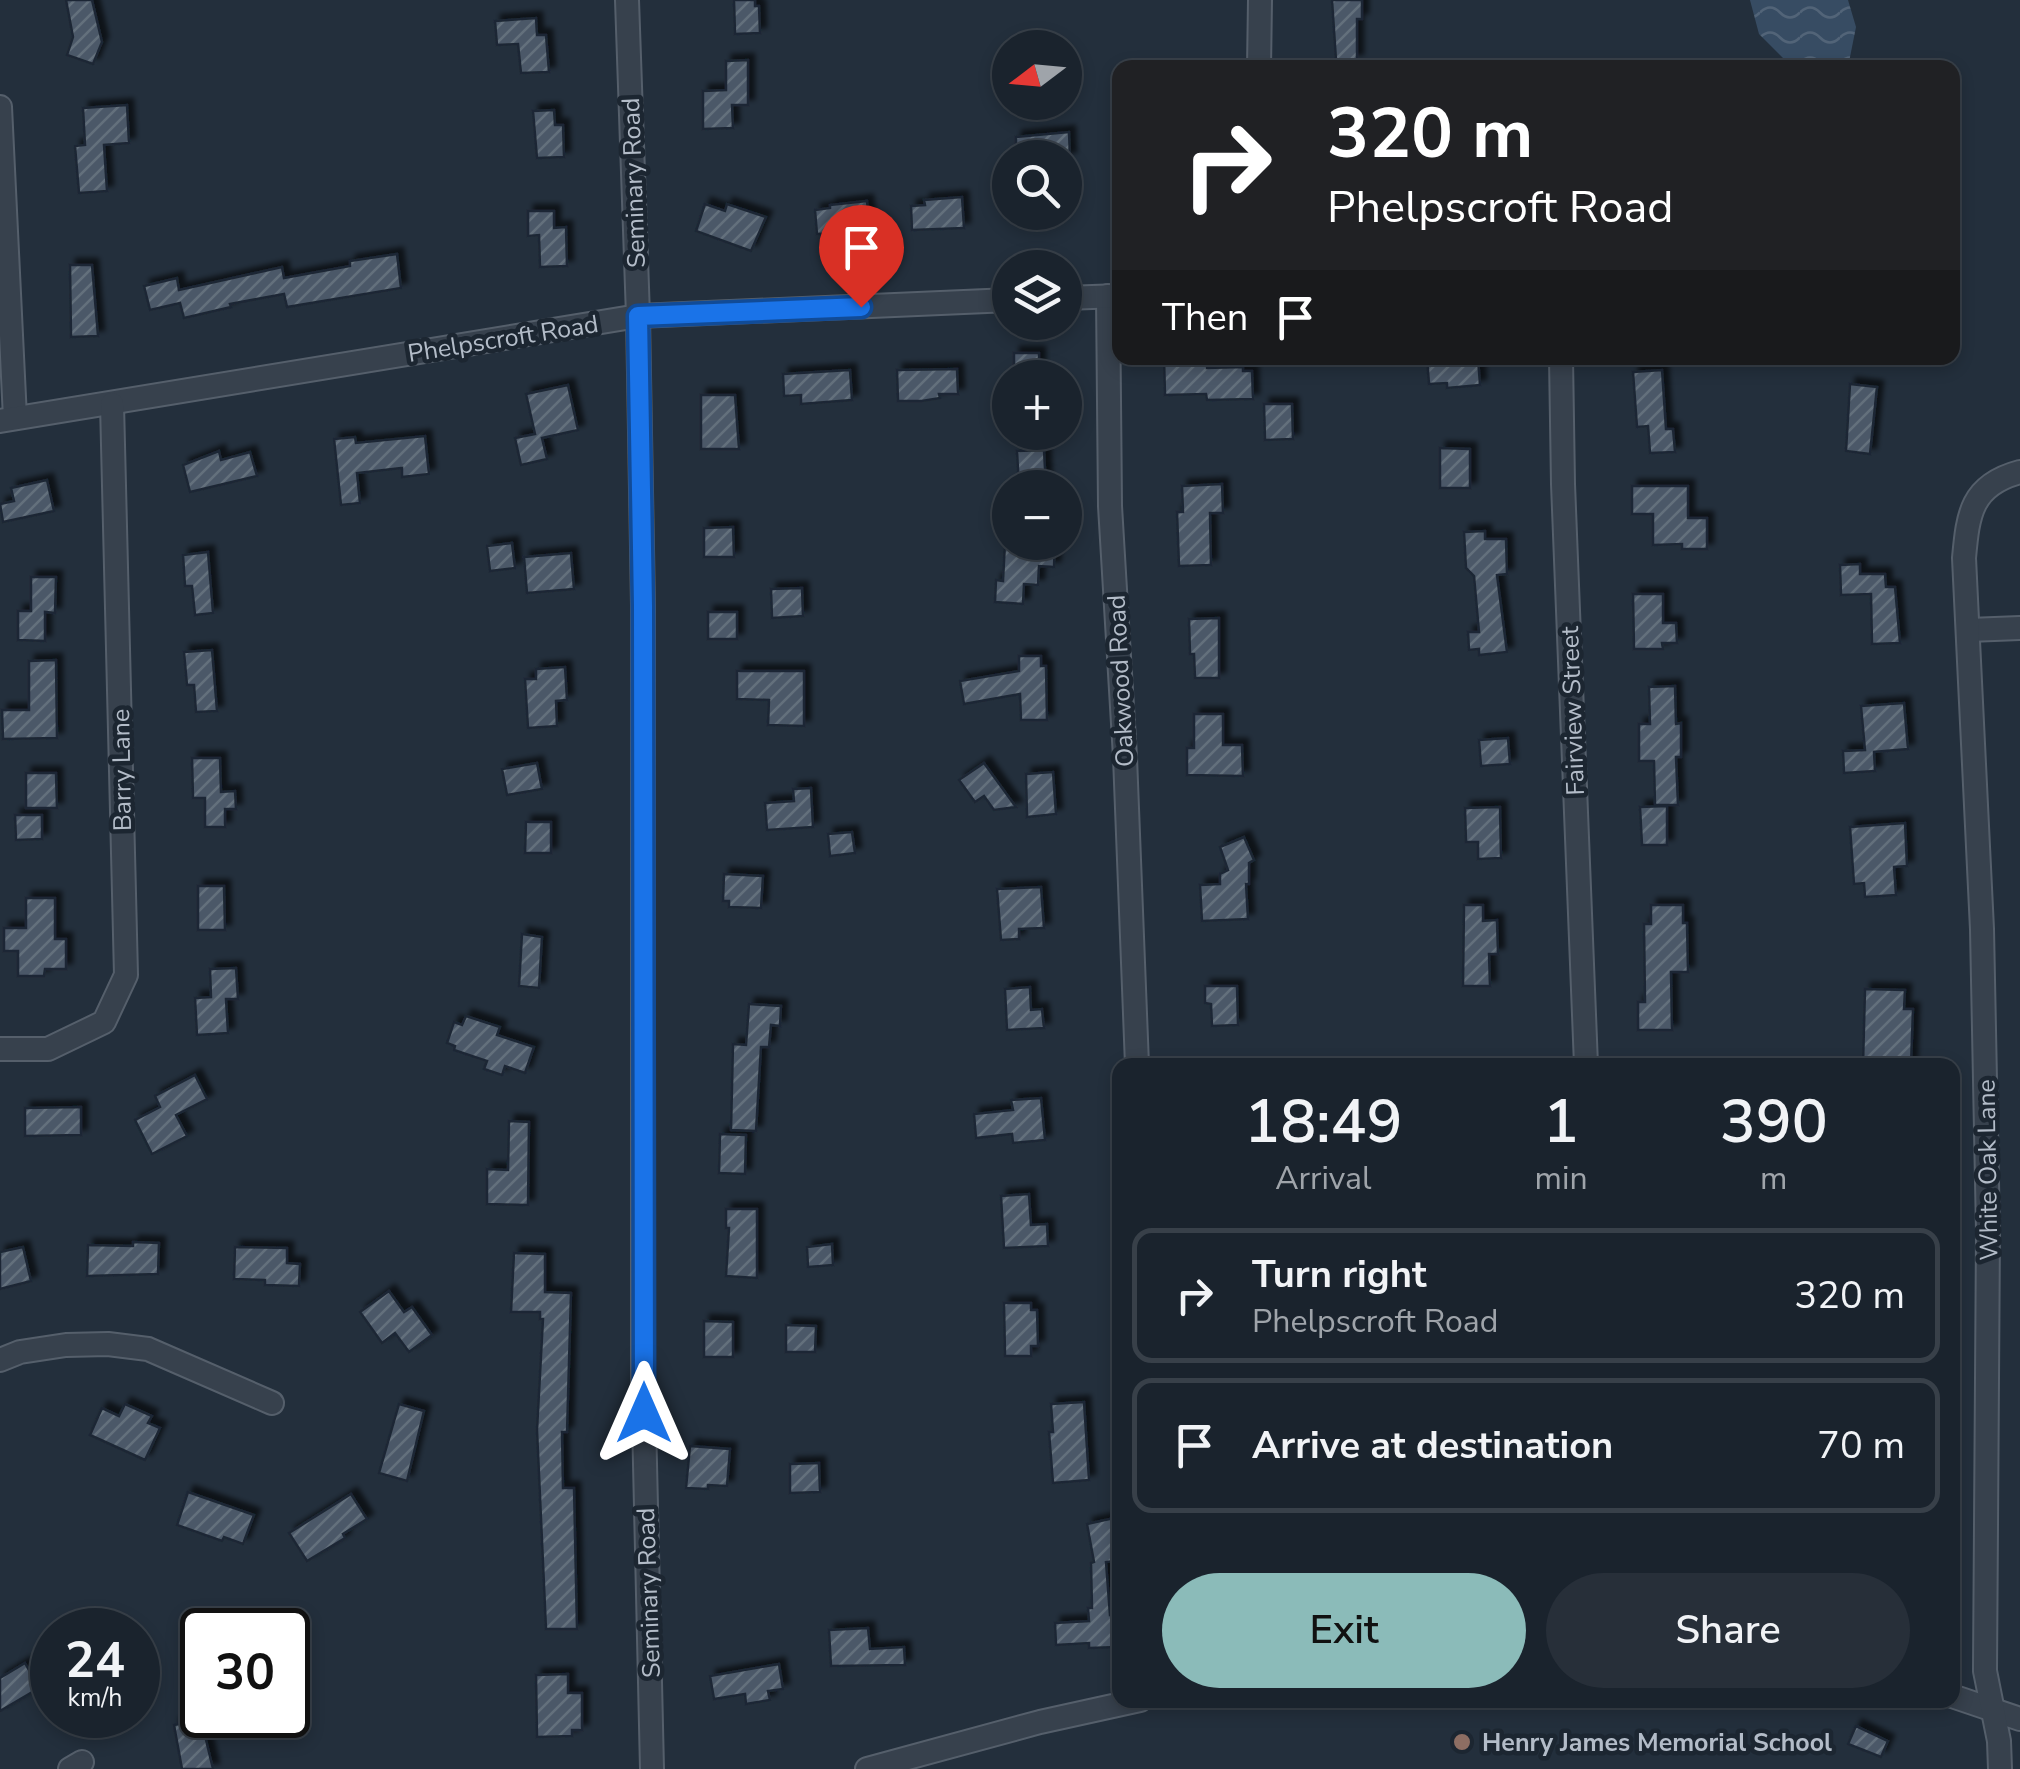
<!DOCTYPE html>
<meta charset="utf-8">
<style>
:root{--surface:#1a232d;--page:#272f39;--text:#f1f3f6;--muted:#9fa4aa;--line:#384049;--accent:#8bbbb9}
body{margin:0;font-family:"Nunito Sans",sans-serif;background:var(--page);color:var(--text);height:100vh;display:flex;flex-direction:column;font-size:38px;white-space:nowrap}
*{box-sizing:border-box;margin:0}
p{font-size:32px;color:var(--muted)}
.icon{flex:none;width:55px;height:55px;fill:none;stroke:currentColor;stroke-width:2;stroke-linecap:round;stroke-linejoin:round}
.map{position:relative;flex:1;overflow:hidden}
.details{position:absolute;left:1112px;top:1058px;width:848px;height:650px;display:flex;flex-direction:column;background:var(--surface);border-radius:20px;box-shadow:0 5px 15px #0003,0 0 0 2px var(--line)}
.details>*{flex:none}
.banner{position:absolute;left:1112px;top:60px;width:848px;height:305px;border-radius:20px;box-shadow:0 5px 15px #0003,0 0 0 2px var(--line);background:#202124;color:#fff;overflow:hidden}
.needle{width:65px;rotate:254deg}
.buttons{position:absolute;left:992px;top:30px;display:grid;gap:20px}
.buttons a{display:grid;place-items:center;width:90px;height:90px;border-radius:50%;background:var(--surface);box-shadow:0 5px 15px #0003,0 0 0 2px var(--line);font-size:50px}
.speed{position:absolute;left:30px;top:1608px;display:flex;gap:20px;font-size:50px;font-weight:700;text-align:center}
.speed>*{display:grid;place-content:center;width:130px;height:130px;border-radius:50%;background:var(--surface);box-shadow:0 5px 15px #0003,0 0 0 2px var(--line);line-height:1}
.speed small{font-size:25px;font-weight:400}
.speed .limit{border:5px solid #111;border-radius:15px;background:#fff;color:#111}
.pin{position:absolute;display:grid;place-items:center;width:85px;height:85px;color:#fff;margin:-102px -42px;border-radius:50% 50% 50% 0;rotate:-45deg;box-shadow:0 0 10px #0007}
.pin .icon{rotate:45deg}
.me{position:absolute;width:110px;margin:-55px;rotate:0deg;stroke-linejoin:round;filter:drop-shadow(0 0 8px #0008)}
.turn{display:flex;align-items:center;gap:35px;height:210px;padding:0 50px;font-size:45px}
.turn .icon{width:130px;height:130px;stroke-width:2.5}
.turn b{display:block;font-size:70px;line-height:85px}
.then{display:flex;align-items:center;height:95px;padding:0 50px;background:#0003;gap:20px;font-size:38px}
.eta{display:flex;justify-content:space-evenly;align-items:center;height:170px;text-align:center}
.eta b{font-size:60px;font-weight:600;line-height:70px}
.primary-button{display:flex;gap:20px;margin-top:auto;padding:20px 50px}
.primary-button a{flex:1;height:115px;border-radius:60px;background:var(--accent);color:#111;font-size:40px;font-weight:600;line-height:115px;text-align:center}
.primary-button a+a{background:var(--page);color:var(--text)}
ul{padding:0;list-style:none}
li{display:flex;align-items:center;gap:30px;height:135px;margin:0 20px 15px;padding:0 30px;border:5px solid var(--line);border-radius:20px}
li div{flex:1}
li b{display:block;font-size:38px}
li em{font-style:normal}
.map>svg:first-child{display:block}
.water{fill:url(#water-waves)}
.building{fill:url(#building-hatch);stroke:#1e2834;stroke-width:2.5;filter:url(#shadow)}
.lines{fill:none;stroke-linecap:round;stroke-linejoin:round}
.minor-casing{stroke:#555f6b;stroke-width:26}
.minor{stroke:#37414d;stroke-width:22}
.route-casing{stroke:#114b97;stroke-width:25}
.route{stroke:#1a73e8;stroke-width:18}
.education-dot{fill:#8d6e63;stroke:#1c2631;stroke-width:4}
.labels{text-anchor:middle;stroke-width:9;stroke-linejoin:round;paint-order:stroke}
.street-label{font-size:25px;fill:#b3bcc8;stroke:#1c2631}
.poi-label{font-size:25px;font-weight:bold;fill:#b3bcc8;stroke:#1c2631;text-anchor:start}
</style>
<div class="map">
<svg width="2020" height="1769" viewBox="0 0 2020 1769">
<defs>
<pattern id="water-waves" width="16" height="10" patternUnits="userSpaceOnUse" patternTransform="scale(2.5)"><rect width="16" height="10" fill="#374c63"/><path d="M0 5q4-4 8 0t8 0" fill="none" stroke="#526478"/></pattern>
<pattern id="building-hatch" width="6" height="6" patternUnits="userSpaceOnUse" patternTransform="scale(2.5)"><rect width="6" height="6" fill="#4c5968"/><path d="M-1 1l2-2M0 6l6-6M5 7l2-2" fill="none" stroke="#636f7c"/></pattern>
<filter id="shadow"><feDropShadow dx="6" dy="-6" stdDeviation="2.5" flood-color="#0009"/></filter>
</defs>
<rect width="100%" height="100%" fill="#232f3c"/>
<polygon class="water" points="1750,0 1848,0 1856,27 1848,67 1792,67 1759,34"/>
<g class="building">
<polygon points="66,0 92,0 102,42 93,64 67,55 73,37"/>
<polygon points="734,0 755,0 755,6 759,6 760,33 735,34"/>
<polygon points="1332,0 1362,0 1362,19 1357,19 1357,60 1336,60"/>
<polygon points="536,18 537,35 546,35 549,72 521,73 518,44 497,45 495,21"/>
<polygon points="748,60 748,105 732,105 733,128 703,129 703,91 726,90 726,61"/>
<polygon points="127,105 129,143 104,145 107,191 79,193 75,146 85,145 83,108"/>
<polygon points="554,110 555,125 563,125 564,157 537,158 533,111"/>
<polygon points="1069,132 1070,158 1016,158 1016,137"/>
<polygon points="962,197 964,228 912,230 911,206 925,205 924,200"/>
<polygon points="867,201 870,232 817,234 815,210 830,208 830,205"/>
<polygon points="705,204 725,211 727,204 766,217 751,251 696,231"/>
<polygon points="528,211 554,211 554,228 566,227 567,266 540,267 539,235 528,236"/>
<polygon points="397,254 401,288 287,307 284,294 230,304 231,307 184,318 180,303 150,310 144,286 177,278 179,290 282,267 284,278 350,266 350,261"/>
<polygon points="70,265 92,265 98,336 71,337"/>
<rect x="1014" y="353" width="25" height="25"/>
<polygon points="1164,358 1207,358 1207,368 1243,367 1243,371 1252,371 1253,399 1207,400 1206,394 1165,395"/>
<polygon points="1427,358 1478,358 1480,385 1447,388 1447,383 1429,384"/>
<polygon points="957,369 958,394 939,394 940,398 922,401 898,401 897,370"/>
<polygon points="850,370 852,400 801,404 801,395 784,396 783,374"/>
<polygon points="1662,370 1666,429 1673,429 1675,452 1650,453 1648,426 1637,427 1633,372"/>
<polygon points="1850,384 1877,387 1870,454 1846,451"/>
<polygon points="568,385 578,430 542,438 547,459 521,465 515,438 535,434 526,394"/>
<polygon points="701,395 735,395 739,449 701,449"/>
<polygon points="1264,404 1292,404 1293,439 1265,440"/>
<polygon points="425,436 429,474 402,477 402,468 357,473 360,503 341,505 334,439 355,437 356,443"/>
<polygon points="1440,448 1470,449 1470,488 1440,488"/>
<polygon points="1044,450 1046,488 1019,488 1017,451"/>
<polygon points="219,451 221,460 250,452 257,476 190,492 183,465"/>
<polygon points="47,480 54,511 3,522 0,504 14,501 11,488"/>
<polygon points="1222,484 1223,513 1210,513 1211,565 1179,566 1177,512 1183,512 1182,486"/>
<polygon points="1632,486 1688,486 1688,518 1707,518 1707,549 1682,549 1682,544 1653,545 1653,514 1632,514"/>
<polygon points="733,527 734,557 704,557 704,528"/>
<polygon points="1485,531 1485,539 1506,539 1507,574 1497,575 1507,652 1479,655 1479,649 1469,650 1468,632 1479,632 1474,576 1466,568 1464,532"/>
<polygon points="1005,542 1055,542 1054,567 1039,566 1038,585 1024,584 1023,604 995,602 996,580 1003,581"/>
<polygon points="512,543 515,568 490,571 487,546"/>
<polygon points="208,552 213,613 195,615 192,586 185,586 183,555"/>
<polygon points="571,553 574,589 527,593 524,557"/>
<polygon points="1860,564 1860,574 1885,574 1886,587 1895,587 1900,643 1872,644 1871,594 1841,595 1840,565"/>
<polygon points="31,577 56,577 55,613 45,612 45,641 18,640 18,611 31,611"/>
<polygon points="802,588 803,616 772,618 771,589"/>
<polygon points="1633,594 1663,594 1663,623 1676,623 1677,643 1662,643 1663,649 1634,649"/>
<rect x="708" y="612" width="29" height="27"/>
<polygon points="1219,618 1219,678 1195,678 1194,654 1190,654 1189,619"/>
<polygon points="212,650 217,711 196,712 194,685 187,685 184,652"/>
<polygon points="1019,656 1041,656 1041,666 1046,666 1047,720 1021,720 1020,694 964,704 960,681 1019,671"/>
<polygon points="56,660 57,738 3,739 2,710 29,710 29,661"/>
<polygon points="565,667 567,700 556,701 557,726 528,728 525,679 536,679 536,669"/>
<polygon points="737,671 804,671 804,726 768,725 769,700 737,699"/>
<polygon points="1675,686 1676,724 1681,723 1681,757 1676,757 1678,805 1655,805 1654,761 1639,761 1639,724 1650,724 1649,687"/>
<polygon points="1904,703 1908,749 1874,752 1875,771 1844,773 1843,751 1865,750 1861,706"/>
<polygon points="1194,714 1223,714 1223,745 1242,745 1243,776 1187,775 1187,748 1194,748"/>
<polygon points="1508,738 1510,764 1481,766 1479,740"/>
<polygon points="192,758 220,758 221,792 235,791 236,809 225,809 225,827 205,827 205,798 193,798"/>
<polygon points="537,763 542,789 507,795 502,769"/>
<polygon points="984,763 1016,807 994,810 984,796 975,802 959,780"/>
<polygon points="1053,772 1056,814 1027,817 1026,774"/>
<polygon points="26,773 56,773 57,808 26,808"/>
<polygon points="811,788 813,827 767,830 765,803 794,801 793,789"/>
<polygon points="1667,806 1667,845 1642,845 1640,807"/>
<polygon points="1500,807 1501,858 1478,859 1478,842 1466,842 1465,808"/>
<polygon points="15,815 42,815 42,839 16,840"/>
<polygon points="526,822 551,822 551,853 525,853"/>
<polygon points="1905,823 1907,866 1894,867 1896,895 1865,897 1864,883 1854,884 1850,827"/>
<polygon points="852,832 855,853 830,856 828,834"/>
<polygon points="1244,837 1254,860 1249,863 1249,884 1246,884 1248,919 1202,921 1200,885 1220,884 1220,874 1228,870 1220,847"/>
<polygon points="724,874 763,876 761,908 729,907 729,901 723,901"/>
<polygon points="198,886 224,886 225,930 198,930"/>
<polygon points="1041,887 1044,928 1019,929 1019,939 1001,940 997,889"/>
<polygon points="26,898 55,898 55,939 66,939 66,969 45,969 44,976 18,976 18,951 4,951 4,928 26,928"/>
<polygon points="1464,905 1483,905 1483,921 1497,920 1498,954 1489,954 1490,986 1463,986"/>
<polygon points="1651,905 1683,905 1683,923 1687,923 1688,972 1671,972 1672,1030 1638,1030 1638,1002 1645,1002 1644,924 1651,924"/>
<polygon points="522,934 542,937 539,988 519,986"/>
<polygon points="236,968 238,999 226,999 228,1033 197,1035 195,998 211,997 210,969"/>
<polygon points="1205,986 1237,986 1238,1025 1212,1026 1211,1004 1205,1003"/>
<polygon points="1030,987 1031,1010 1042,1009 1044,1028 1007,1030 1005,989"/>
<polygon points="1865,989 1905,990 1904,1009 1913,1009 1911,1065 1863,1065"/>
<polygon points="749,1004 781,1006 780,1026 771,1025 769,1047 761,1047 756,1131 731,1130 733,1044 746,1045"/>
<polygon points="466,1016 500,1027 497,1035 534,1047 525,1073 505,1066 502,1075 484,1069 487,1061 454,1050 455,1046 447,1043 454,1022 462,1025"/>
<polygon points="195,1075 207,1099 176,1115 187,1136 152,1154 135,1120 160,1107 155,1096"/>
<polygon points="1041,1098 1045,1140 1013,1143 1012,1134 976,1138 974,1114 1013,1110 1011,1100"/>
<polygon points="81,1107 81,1135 25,1136 25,1108"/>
<polygon points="509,1121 529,1122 528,1205 487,1204 487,1169 508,1170"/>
<polygon points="720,1134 746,1135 745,1174 719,1173"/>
<polygon points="1029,1194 1031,1225 1047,1224 1048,1246 1004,1248 1001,1196"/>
<polygon points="726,1209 757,1209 757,1278 726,1276 729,1228 726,1228"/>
<polygon points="133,1242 159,1243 158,1274 87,1276 88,1245 133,1246"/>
<polygon points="832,1244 833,1265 808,1267 807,1247"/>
<polygon points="23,1247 31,1281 0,1289 0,1252"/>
<polygon points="235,1247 287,1248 287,1263 300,1264 299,1286 265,1285 265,1280 234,1279"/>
<polygon points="514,1253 545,1254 545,1292 571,1293 567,1432 562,1432 563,1488 574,1488 577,1629 546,1629 537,1430 543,1319 540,1319 540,1312 511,1312"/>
<polygon points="389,1291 404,1312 412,1307 432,1335 409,1352 395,1333 382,1343 360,1312"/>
<polygon points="1004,1303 1031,1303 1031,1310 1037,1310 1038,1346 1031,1346 1031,1356 1005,1356"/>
<polygon points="704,1321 733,1322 733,1357 704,1357"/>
<polygon points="786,1325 816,1326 815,1352 786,1352"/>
<polygon points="1084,1402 1089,1480 1053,1483 1049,1432 1053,1432 1051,1404"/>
<polygon points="125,1404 152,1416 148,1423 160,1428 145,1460 90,1435 102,1408 119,1416"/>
<polygon points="399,1404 424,1411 407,1481 379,1473"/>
<polygon points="690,1446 730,1449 727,1486 708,1485 708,1489 686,1488"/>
<polygon points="819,1463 820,1492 790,1493 790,1464"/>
<polygon points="188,1492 254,1515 243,1544 224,1537 222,1541 177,1525"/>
<polygon points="351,1494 367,1519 343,1534 345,1538 307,1561 289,1533"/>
<polygon points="1114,1518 1119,1543 1113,1544 1116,1561 1106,1562 1110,1615 1115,1614 1118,1647 1089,1648 1089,1643 1056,1645 1055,1623 1089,1621 1088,1608 1092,1608 1091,1563 1094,1562 1087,1524"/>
<polygon points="868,1628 870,1649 904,1647 905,1665 831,1666 829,1630"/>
<polygon points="25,1663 39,1688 0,1711 0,1678"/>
<polygon points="779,1664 783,1689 768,1691 770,1700 746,1704 745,1694 714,1699 710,1676"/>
<polygon points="568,1674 568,1693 582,1693 582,1730 572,1730 572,1736 537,1737 536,1675"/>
<polygon points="201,1719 213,1769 182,1769 174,1725"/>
<polygon points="1856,1726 1888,1741 1881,1757 1848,1744"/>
</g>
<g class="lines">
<g class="minor-casing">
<g id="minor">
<polyline points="627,0 638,316 643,606 643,1376 652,1769"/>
<polyline points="1259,68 1260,0"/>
<polyline points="0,107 15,418"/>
<polyline points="1108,296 1110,506 1125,757 1137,1065"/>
<polyline points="1065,298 1120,296"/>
<polyline points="1561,358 1563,484 1586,1065"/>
<polyline points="0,421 638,316 1010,300"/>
<polyline points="1969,630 2020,628"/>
<polyline points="0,1049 48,1049 104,1022 126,975 112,404"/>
<polyline points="0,1360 20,1352 66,1345 108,1344 148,1349 272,1403"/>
<polyline points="1952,1696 2020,1719"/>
<polyline points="70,1769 82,1762"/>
<polyline points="867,1769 1040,1722 1140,1700"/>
<path d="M2000,1769L1999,1741L1985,1671L1988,1232L1982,929L1964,558C1968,514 1971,485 2020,472"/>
</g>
</g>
<use href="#minor" class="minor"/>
</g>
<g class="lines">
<g class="route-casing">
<polyline id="route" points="644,1413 643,606 638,316 861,307"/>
</g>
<use href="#route" class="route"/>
</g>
<circle class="education-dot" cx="1462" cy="1742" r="10"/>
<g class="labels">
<g class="street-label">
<text transform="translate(633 183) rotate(-92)" y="9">Seminary Road</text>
<text transform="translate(503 338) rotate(-9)" y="9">Phelpscroft Road</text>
<text transform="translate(1120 681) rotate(-93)" y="9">Oakwood Road</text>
<text transform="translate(1572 711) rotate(-92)" y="9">Fairview Street</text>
<text transform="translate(121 770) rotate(-91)" y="9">Barry Lane</text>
<text transform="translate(1987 1170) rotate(-91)" y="9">White Oak Lane</text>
<text transform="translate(648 1593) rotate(-92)" y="9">Seminary Road</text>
</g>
<g class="poi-label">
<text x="1482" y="1751">Henry James Memorial School</text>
</g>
</g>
</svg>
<div class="buttons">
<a><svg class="needle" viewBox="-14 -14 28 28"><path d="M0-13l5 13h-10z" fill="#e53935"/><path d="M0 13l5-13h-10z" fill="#9fa4aa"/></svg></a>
<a><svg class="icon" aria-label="search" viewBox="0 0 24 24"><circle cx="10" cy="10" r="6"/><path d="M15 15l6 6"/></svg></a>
<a><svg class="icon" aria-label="layers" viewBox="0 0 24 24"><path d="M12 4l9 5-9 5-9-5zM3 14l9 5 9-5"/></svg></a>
<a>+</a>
<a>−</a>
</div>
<div class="speed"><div>24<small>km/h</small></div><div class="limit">30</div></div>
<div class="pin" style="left:861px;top:307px;background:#d93025"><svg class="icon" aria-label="arrive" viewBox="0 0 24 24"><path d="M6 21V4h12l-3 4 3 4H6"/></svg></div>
<svg class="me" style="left:644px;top:1413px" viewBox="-20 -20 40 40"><path d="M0-17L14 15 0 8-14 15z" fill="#1a73e8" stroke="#fff" stroke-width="4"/></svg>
<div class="banner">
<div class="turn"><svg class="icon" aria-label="right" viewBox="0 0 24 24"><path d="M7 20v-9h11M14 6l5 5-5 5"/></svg><div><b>320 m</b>Phelpscroft Road</div></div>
<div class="then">Then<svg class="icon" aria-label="arrive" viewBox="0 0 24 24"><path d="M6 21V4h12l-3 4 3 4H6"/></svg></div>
</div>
<section class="details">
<div class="eta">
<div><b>18:49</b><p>Arrival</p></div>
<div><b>1</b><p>min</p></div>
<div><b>390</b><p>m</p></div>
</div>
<ul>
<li><svg class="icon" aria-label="right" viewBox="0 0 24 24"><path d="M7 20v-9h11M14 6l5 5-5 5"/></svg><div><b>Turn right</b><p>Phelpscroft Road</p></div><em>320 m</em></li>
<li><svg class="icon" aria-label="arrive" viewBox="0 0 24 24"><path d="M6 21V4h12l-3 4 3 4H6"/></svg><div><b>Arrive at destination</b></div><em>70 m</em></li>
</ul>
<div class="primary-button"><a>Exit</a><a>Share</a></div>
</section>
</div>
